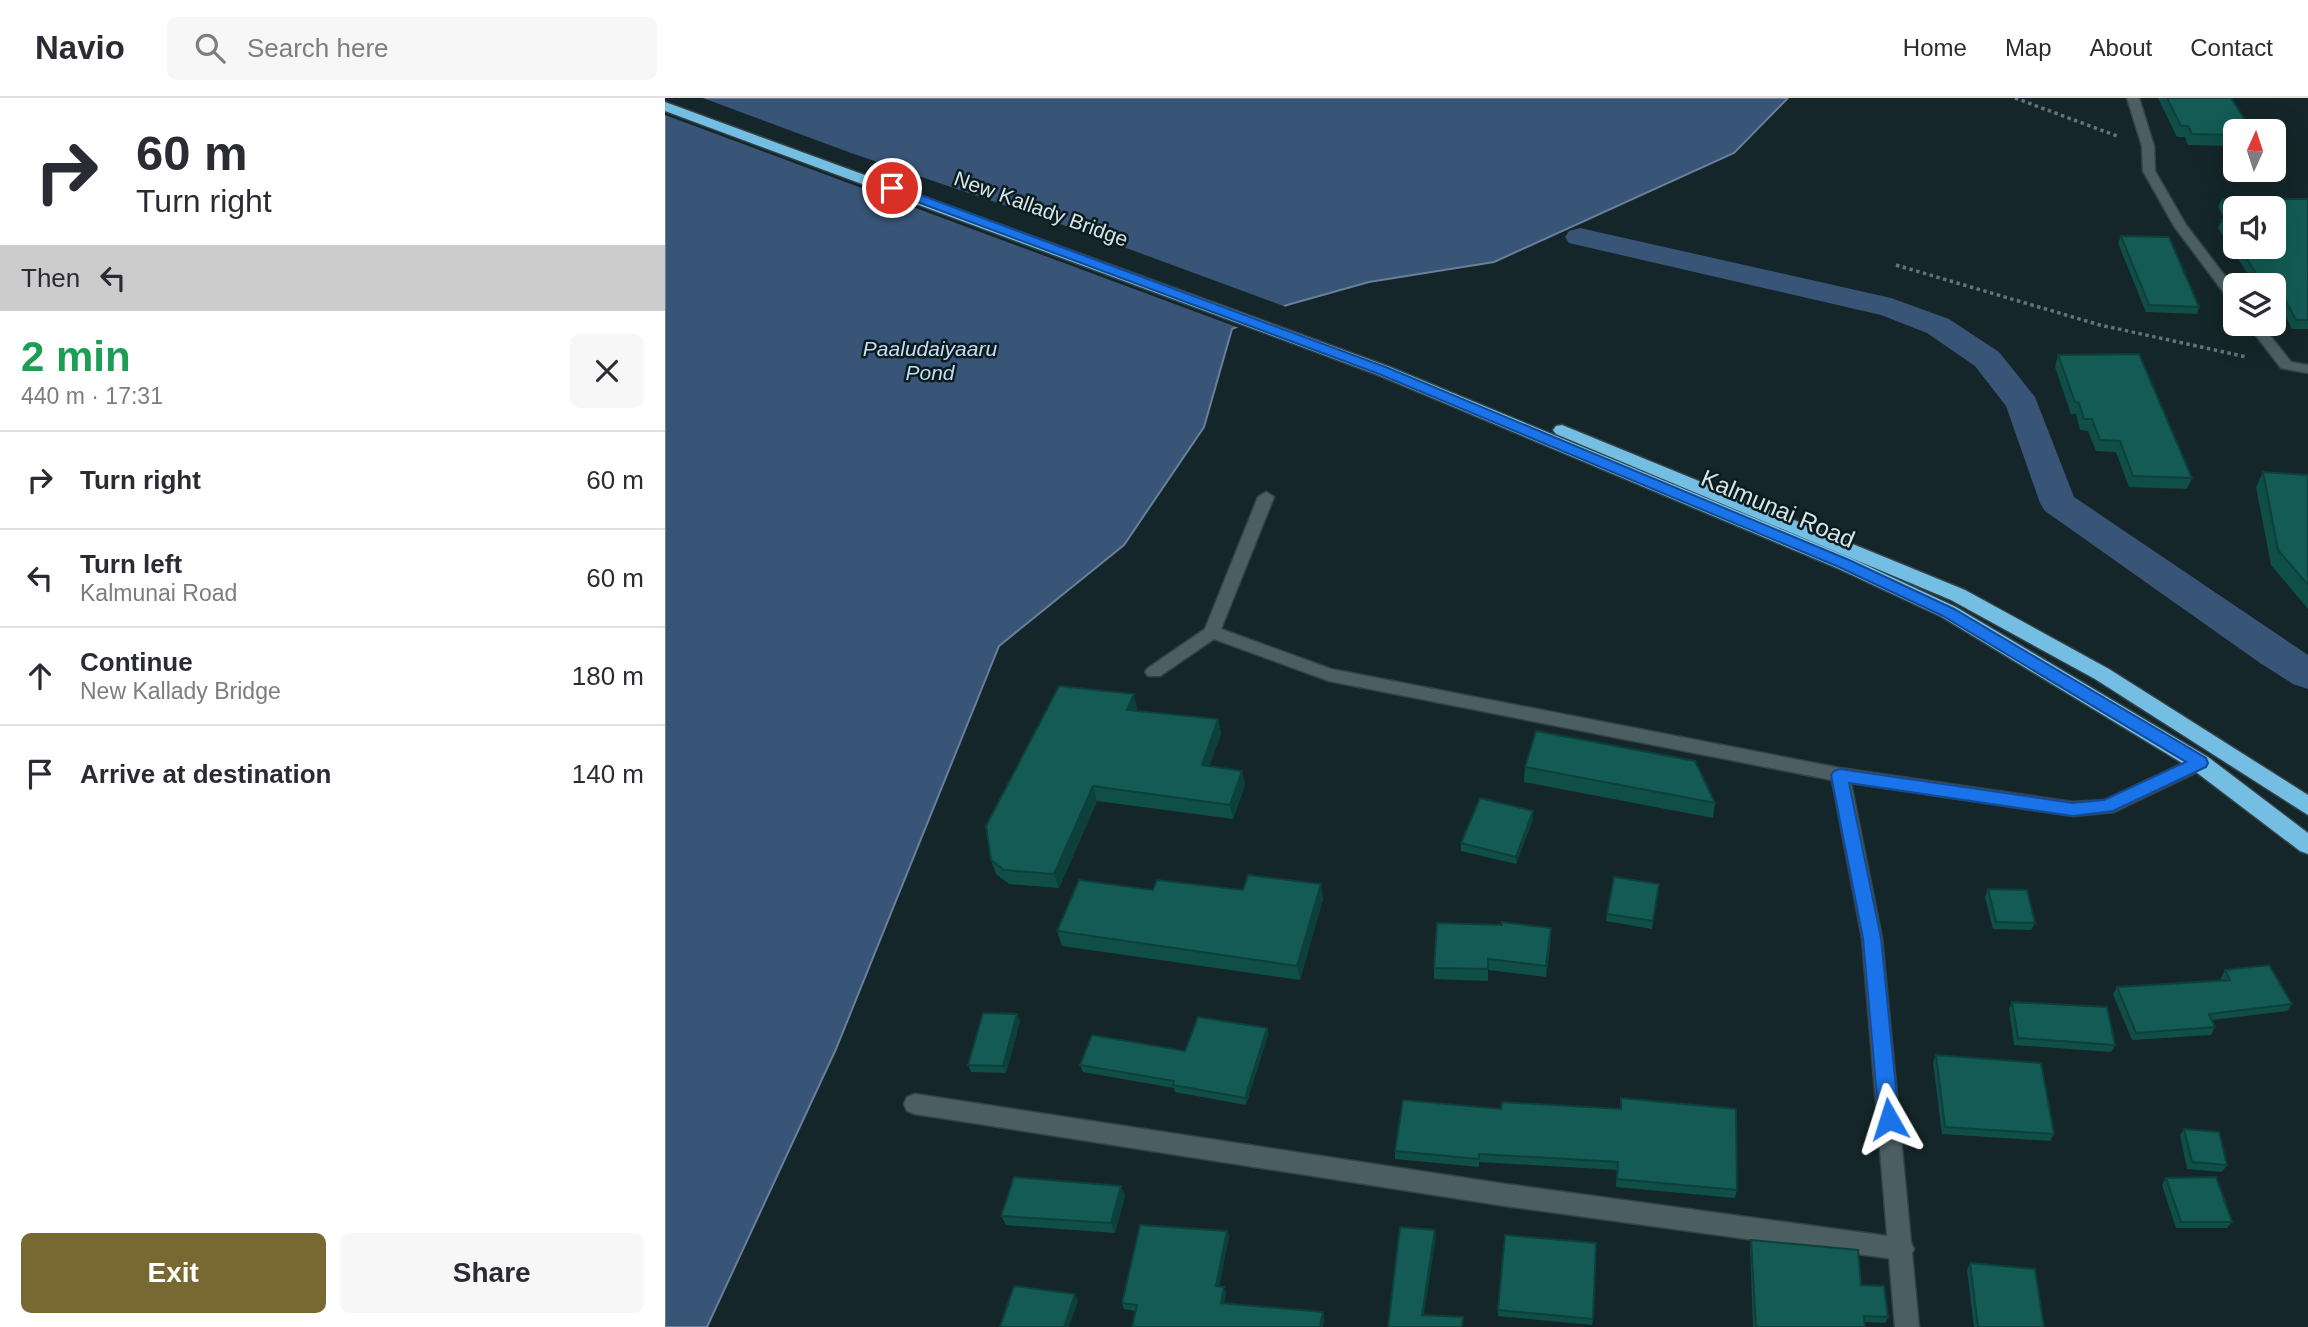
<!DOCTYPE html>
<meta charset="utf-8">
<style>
:root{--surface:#fff;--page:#f7f7f7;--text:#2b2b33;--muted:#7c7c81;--line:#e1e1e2;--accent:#786933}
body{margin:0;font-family:Helvetica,sans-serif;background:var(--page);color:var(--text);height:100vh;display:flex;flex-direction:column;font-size:26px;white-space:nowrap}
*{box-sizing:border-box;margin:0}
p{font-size:23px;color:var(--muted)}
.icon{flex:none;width:38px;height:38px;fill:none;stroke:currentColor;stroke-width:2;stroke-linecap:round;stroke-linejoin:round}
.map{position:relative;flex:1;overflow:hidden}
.drawer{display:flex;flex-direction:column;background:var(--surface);width:665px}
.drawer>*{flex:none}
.hud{background:#fff;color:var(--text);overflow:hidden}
.needle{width:46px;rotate:3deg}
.tools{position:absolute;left:1558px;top:21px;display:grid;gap:14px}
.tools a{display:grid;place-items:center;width:63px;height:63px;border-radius:10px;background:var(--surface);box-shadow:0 7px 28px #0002;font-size:35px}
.pin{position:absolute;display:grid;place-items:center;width:60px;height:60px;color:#fff;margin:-30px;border:4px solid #fff;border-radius:50%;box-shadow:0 2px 7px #0007}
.me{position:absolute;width:77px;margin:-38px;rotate:354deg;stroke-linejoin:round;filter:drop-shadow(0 0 5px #0008)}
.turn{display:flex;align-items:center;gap:24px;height:147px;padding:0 21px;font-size:32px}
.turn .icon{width:91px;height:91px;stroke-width:2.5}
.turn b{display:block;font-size:49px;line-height:60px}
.then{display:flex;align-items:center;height:66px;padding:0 21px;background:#0003;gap:14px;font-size:26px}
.round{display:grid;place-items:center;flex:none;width:74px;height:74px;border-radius:10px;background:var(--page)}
.overview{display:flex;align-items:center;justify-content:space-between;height:119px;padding:0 21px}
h1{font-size:42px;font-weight:700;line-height:52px;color:#1e9e55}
.primary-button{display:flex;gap:14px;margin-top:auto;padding:14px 21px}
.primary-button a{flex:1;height:80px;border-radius:10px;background:var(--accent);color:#fff;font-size:28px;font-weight:700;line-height:80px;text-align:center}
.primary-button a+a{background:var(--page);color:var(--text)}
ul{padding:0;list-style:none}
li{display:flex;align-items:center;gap:21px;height:98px;padding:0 21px;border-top:2px solid var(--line)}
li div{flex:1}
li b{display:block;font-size:26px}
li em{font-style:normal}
header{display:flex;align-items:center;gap:42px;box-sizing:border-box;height:98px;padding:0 35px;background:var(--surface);border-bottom:2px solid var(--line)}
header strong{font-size:33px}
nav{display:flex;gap:38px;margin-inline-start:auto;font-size:24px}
.search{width:490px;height:63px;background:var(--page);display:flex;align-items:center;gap:18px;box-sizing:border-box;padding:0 24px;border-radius:10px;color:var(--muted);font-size:26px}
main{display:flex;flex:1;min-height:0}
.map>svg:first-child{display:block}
.water{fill:#385578;stroke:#688099;stroke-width:2}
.pier{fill:#142629}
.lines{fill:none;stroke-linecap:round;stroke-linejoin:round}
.canal{fill:#385578;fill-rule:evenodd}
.lane-casing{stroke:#354245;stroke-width:3}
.street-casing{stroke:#354245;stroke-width:3}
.highway-casing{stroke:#354245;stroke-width:3}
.path{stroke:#647376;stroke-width:3.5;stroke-dasharray:3.5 3.5;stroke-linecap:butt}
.lane{fill:#4b5f62;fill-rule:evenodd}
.street{fill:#4b5f62;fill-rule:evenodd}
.highway{fill:#74bee3;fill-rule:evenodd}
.wall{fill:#104e48;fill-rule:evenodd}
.shaded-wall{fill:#0d403b}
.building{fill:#135b54;stroke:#0d403b;stroke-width:2}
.route{fill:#1a73e8;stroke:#114b97;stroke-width:2}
.labels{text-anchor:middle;stroke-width:5;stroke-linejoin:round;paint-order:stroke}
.far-street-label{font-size:21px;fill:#d9e4e6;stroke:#0a1c1f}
.far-water-label{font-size:21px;font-style:italic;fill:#caddf5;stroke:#0a1c1f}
.street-label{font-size:24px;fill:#d9e4e6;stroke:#0a1c1f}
</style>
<header>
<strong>Navio</strong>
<div class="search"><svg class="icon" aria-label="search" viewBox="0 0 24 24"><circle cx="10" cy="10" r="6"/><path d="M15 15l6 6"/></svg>Search here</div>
<nav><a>Home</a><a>Map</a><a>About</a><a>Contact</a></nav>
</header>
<main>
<section class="drawer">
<div class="hud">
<div class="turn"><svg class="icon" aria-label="right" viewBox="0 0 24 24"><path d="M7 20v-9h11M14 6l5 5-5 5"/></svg><div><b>60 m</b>Turn right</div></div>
<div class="then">Then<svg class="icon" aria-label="left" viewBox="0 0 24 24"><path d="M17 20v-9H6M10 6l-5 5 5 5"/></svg></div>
</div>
<div class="overview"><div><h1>2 min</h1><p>440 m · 17:31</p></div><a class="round"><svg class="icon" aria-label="close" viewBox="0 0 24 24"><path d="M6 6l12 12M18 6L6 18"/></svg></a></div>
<ul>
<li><svg class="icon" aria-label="right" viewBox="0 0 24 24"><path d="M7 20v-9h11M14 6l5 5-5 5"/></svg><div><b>Turn right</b></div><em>60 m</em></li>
<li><svg class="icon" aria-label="left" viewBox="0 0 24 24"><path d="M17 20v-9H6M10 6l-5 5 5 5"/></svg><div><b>Turn left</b><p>Kalmunai Road</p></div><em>60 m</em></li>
<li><svg class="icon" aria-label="ahead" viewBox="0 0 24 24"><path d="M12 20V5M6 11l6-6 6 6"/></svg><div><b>Continue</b><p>New Kallady Bridge</p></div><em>180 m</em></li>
<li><svg class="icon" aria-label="arrive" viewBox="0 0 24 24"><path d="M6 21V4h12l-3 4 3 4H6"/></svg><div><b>Arrive at destination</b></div><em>140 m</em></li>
</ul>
<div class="primary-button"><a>Exit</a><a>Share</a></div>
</section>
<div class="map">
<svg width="1643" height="1229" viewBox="0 0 1643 1229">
<rect width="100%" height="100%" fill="#142629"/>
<polygon class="water" points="0,0 1123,0 1069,55 829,164 704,184 622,207 567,231 539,329 459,447 334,548 171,951 42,1229 0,1229"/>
<polygon class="pier" points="0,0 38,0 186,55 407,130 624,210 577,231 0,17"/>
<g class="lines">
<polygon class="canal" points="915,130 1226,200 1284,221 1334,254 1370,299 1409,399 1643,557 1643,591 1628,586 1595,565 1380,413 1375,405 1341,308 1310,268 1262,235 1216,217 904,145 900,139 904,133"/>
<g class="lane-casing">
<g id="lane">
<polygon points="1462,0 1474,0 1489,48 1490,73 1521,127 1570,191 1570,204 1565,203 1509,128 1478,73 1477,48"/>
<polygon points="1582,226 1596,226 1626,264 1643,267 1643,275 1616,270"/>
<polygon points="250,996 840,1086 1237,1140 1245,1143 1249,1151 1245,1159 1237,1162 840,1108 250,1016 242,1013 239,1006 242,999"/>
</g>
</g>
<g class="street-casing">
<polygon id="street" points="601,394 609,399 556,531 666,571 1175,670 1408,704 1440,702 1529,660 1541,660 1544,665 1541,670 1449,714 1408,718 1186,685 1217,840 1254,1229 1230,1229 1197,840 1167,682 664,583 549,541 495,578 483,578 480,574 483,570 540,531 593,399"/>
</g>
<g class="highway-casing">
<g id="highway">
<polygon points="0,4 725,269 1186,460 1291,509 1543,659 1643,735 1643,756 1635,753 1527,671 1277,519 1172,470 713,277 0,13"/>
<polygon points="897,327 1300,492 1444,571 1643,697 1643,717 1430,581 1286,502 891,336 888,332 891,328"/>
</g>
</g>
<g class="path">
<polyline points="1350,0 1452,38"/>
<polyline points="1231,167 1435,227 1582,259"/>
</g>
<use href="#lane" class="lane"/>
<use href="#street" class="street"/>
<use href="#highway" class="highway"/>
</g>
<g class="wall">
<polygon points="1493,0 1566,0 1570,33 1570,48 1523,47 1520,39 1512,39"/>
<path d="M1557,101H1643V231H1627L1608,194V187H1590L1553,130L1557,122H1560L1553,109ZM1570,110L1608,149H1570Z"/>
<polygon points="1456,138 1534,209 1532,216 1481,214 1453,145"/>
<polygon points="1393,257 1527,380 1522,391 1464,389 1451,354 1431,353 1423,333 1415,332 1411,316 1406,316 1390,269"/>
<polygon points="1598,374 1643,377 1643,511 1606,467 1591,389"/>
<polygon points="472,610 471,613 553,621 556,636 544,668 577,673 580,687 568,721 432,703 394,790 344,786 331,776 326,762"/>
<polygon points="860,669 1050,705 1048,720 859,684"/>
<polygon points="868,713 868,721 851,766 796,753 796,745"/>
<polygon points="994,786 987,831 941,823 942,816"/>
<polygon points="1323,791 1370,825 1366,832 1328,831 1320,799"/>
<polygon points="488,792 578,792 658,801 635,882 397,848 392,833"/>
<polygon points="886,841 881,879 823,872 823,883 769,881 769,870"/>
<polygon points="1560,872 1627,906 1622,913 1547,922 1550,929 1546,937 1467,942 1448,896 1452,889 1557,882 1556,880"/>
<polygon points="1347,904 1450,947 1446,954 1349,947 1344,911"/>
<polygon points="355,923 341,975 306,974 303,967"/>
<polygon points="602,930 603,937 581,1007 510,994 509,990 418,974 415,967 520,953"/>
<polygon points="1271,957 1389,1036 1385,1043 1277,1036 1268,964"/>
<polygon points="956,1000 1072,1092 1070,1100 951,1089 952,1072 814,1064 814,1069 730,1061 730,1053 836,1011 955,1011"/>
<polygon points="1519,1031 1562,1067 1557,1074 1522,1071 1515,1037"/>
<polygon points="1501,1080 1567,1124 1562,1130 1511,1130 1497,1087"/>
<polygon points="456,1088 460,1098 450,1135 341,1127 336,1118"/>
<polygon points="562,1133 564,1139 554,1188 559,1189 561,1195 559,1205 659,1220 658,1229 467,1229 470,1213 459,1211 457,1205"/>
<polygon points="1086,1142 1196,1187 1223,1219 1220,1225 1200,1224 1200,1229 1088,1229 1085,1148"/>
<polygon points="1305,1165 1379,1229 1309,1229 1302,1172"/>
<polygon points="833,1212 928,1221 927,1227 833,1218"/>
</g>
<g class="shaded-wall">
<polygon points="469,596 472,610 465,626 462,612"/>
<polygon points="553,621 556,636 540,681 537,667"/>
<polygon points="577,673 580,687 568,721 565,707"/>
<polygon points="428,688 432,703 394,790 389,776"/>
<polygon points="868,713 868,721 851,766 851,759"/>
<polygon points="656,786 658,801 635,882 632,868"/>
<polygon points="886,830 886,841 881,879 881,868"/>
<polygon points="352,916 355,923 341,975 338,968"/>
<polygon points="602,930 603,937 581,1007 580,1000"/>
<polygon points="456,1088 460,1098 450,1135 446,1125"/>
<polygon points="770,1132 771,1139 758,1223 757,1217"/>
<polygon points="562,1133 564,1139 553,1194 551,1188"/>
<polygon points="559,1189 561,1195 558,1211 556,1205"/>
<polygon points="410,1196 413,1203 404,1229 399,1229"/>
<polygon points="658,1214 659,1220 658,1229 655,1229"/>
</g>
<g class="building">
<polygon points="1502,0 1566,0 1587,33 1570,33 1570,37 1527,36 1523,28 1516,28"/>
<polygon points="1557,101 1643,101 1643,222 1631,222 1610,183 1596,183 1574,149 1608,149 1608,110 1570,110 1570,142 1557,122 1567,122"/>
<polygon points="1456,138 1504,139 1534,209 1484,207"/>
<polygon points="1474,256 1527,380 1468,378 1455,343 1435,342 1427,321 1419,321 1414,305 1410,304 1393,257"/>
<polygon points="1598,374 1643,377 1643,487 1613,452"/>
<polygon points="394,588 469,596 462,612 553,621 537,667 577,673 565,707 428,688 389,776 339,772 326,762 321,728"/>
<polygon points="871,633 1030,663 1050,705 860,669"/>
<polygon points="815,700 868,713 851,759 796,745"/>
<polygon points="583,777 656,786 632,868 392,833 414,782 488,792 492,782 578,792"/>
<polygon points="949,779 994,786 988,823 942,816"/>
<polygon points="1323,791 1362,792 1370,825 1331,824"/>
<polygon points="837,824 886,830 881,868 823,861 823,871 769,870 772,825 837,827"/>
<polygon points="1604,867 1627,906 1544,916 1550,929 1471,935 1452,889 1565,882 1560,872"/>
<polygon points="1347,904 1442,909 1450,947 1353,940"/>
<polygon points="318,915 352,916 338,968 303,967"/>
<polygon points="533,919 602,930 580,1000 508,987 509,983 415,967 427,937 520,953"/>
<polygon points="1271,957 1376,965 1389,1036 1280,1029"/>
<polygon points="956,1000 1071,1011 1072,1092 952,1081 953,1064 814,1056 814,1061 730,1053 738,1002 836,1011 837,1004 956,1011"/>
<polygon points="1519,1031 1554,1034 1562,1067 1527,1064"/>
<polygon points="349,1079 456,1088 446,1125 336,1118"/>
<polygon points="1551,1079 1567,1124 1516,1124 1501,1080"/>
<polygon points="475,1127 562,1133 551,1188 559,1189 556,1205 658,1214 655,1229 467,1229 472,1207 457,1205"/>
<polygon points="735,1129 770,1132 757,1217 798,1219 797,1229 723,1229"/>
<polygon points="840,1137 931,1145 928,1221 833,1212"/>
<polygon points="1086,1142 1193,1152 1196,1187 1219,1188 1223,1219 1199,1218 1200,1229 1091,1229"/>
<polygon points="1305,1165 1370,1171 1379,1229 1313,1229"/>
<polygon points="349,1188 410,1196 399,1229 335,1229"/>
</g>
<polygon class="route" points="223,88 231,88 723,270 1184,462 1289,511 1541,660 1543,665 1541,669 1448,713 1408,718 1184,685 1216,840 1234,1021 1231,1028 1224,1030 1217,1028 1214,1021 1198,840 1166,677 1169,673 1175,671 1408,705 1439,702 1521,664 1278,518 1174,469 714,276 223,93"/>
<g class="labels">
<g class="far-street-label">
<text transform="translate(376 111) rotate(20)" y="7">New Kallady Bridge</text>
</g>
<g class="far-water-label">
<text x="265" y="258">Paaludaiyaaru<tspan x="265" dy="24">Pond</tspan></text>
</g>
<g class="street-label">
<text transform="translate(1113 411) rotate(23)" y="8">Kalmunai Road</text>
</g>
</g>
</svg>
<div class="tools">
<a><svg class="needle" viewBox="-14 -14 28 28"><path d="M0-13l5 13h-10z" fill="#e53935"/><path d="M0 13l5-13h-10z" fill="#7c7c81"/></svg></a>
<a><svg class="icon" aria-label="sound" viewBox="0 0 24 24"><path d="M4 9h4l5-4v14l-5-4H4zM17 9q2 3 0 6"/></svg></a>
<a><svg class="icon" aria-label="layers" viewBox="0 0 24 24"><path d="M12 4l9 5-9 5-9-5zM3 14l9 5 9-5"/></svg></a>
</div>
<div class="pin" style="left:227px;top:90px;background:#d93025"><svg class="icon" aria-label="arrive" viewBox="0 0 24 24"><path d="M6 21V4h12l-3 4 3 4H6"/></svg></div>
<svg class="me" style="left:1224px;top:1021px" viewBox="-20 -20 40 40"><path d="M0-17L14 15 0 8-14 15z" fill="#1a73e8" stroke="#fff" stroke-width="4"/></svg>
</div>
</main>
